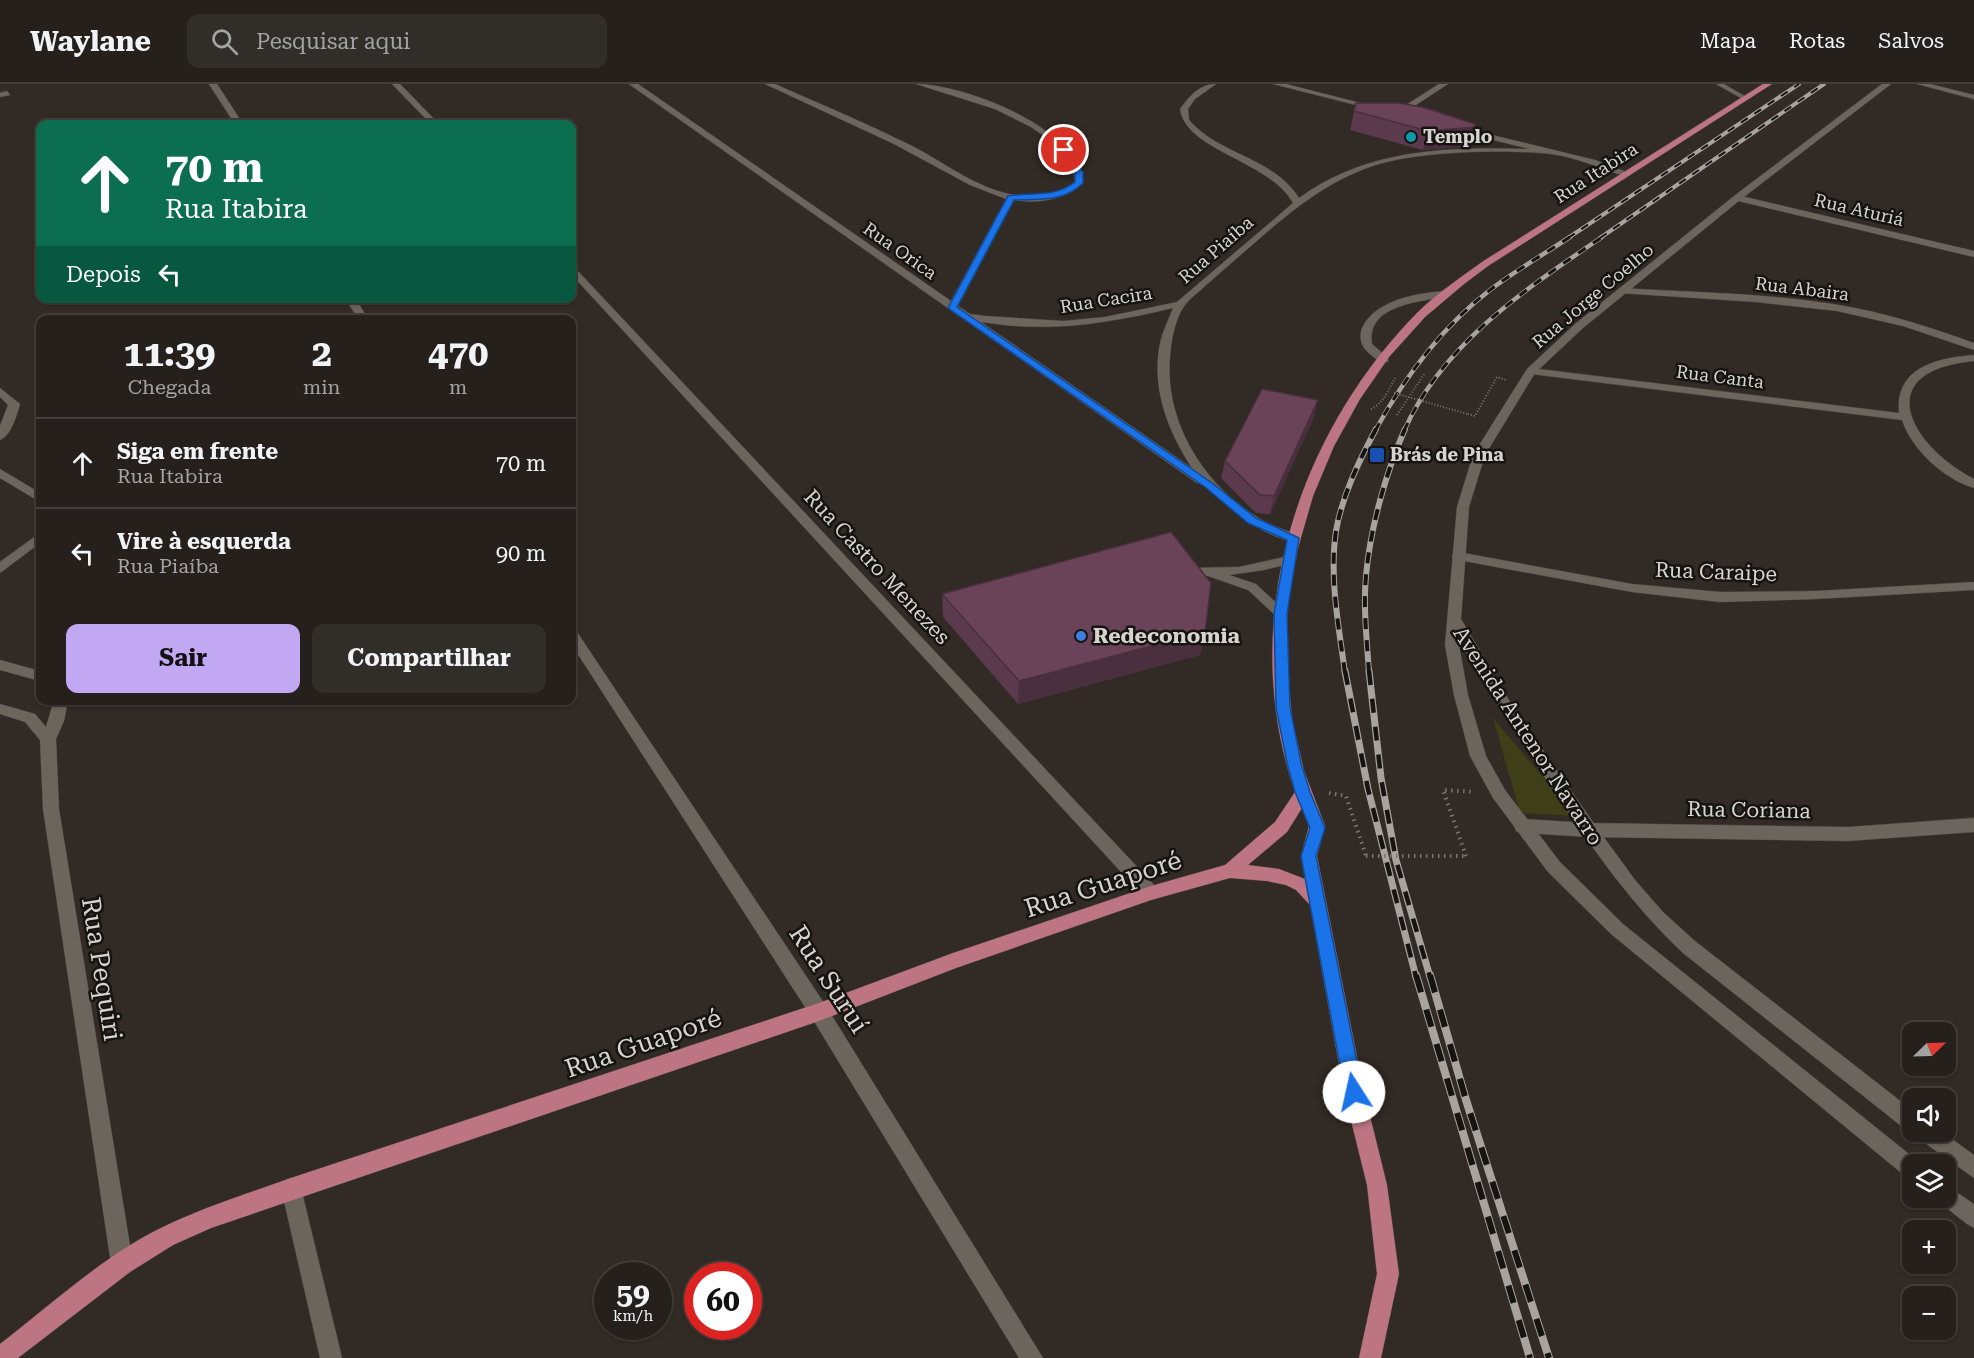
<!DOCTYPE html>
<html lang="pt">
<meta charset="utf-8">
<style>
:root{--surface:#25201c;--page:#312d29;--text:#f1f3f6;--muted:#a3a3a3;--line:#423e3b;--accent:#c2a8f3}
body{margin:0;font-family:"Roboto Serif",serif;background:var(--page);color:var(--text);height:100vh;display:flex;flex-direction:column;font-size:22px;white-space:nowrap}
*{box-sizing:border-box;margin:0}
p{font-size:20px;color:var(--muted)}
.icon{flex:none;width:33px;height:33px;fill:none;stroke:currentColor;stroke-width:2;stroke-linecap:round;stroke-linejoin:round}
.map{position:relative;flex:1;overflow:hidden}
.side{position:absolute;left:36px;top:231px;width:540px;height:390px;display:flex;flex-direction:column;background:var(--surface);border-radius:12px;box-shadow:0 2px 4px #0004,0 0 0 2px var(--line)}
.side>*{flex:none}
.banner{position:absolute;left:36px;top:36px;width:540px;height:183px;border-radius:12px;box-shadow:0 2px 4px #0004,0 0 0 2px var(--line);background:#0b6e4f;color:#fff;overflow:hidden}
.needle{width:39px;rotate:67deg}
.tools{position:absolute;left:1902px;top:938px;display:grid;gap:12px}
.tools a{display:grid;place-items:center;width:54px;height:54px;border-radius:12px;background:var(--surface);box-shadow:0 2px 4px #0004,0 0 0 2px var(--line);font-size:30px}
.speed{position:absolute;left:594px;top:1178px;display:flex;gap:12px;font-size:30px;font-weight:700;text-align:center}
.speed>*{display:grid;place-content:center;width:78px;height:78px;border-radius:50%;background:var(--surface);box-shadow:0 2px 4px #0004,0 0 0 2px var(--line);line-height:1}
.speed small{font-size:15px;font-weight:400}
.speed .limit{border:9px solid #d22;background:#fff;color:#111}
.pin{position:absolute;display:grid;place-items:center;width:51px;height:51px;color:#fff;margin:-26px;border:3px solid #fff;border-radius:50%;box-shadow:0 2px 6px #0007}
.me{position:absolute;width:66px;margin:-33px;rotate:350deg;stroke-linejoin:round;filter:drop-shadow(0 0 4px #0008)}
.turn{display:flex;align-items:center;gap:21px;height:126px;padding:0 30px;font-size:27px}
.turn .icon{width:78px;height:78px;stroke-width:2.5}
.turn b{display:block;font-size:42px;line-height:51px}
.then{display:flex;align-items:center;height:57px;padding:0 30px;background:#0003;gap:12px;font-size:22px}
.eta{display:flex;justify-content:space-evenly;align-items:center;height:102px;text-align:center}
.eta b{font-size:36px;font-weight:700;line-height:42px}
.button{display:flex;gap:12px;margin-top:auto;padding:12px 30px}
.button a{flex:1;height:69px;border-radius:12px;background:var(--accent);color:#111;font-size:24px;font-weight:700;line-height:69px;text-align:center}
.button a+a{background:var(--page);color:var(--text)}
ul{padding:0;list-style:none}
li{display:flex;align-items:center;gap:18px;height:90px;padding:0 30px;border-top:2px solid var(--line)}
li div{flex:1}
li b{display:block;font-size:22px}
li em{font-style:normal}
header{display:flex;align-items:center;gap:36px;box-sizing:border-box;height:84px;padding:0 30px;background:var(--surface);border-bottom:2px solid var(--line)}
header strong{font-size:28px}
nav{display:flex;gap:33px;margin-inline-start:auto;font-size:21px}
.search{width:420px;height:54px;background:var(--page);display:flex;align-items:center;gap:15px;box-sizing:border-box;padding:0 21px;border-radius:12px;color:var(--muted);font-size:22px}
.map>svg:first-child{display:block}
.green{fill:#3e3f17}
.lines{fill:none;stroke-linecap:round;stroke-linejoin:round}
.service-casing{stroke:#4a4540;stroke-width:1}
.minor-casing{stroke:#4a4540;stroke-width:1}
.tertiary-casing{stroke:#4a4540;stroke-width:1}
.primary-casing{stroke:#4a4540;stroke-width:1}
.path-far1{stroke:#7c7671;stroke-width:2;stroke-dasharray:1 2;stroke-linecap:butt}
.path{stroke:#7c7671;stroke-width:4;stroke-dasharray:1.5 4.5;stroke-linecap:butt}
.service{fill:#6c655e;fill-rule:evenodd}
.minor{fill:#6c655e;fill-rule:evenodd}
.tertiary{fill:#6c655e;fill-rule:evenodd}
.primary{fill:#be7583;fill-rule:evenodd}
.rail-far4-casing{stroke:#a8a39f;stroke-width:4}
.rail-far3-casing{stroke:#a8a39f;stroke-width:4.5}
.rail-far2-casing{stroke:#a8a39f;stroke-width:6}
.rail-far1-casing{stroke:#a8a39f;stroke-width:7}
.rail-casing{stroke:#a8a39f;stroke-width:8}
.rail-far4{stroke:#161411;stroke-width:2;stroke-dasharray:8;stroke-linecap:butt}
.rail-far3{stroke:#161411;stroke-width:3;stroke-dasharray:9;stroke-linecap:butt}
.rail-far2{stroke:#161411;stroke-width:4;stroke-dasharray:11;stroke-linecap:butt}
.rail-far1{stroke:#161411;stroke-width:4.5;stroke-dasharray:14;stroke-linecap:butt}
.rail{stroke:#161411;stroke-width:6;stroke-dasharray:18;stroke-linecap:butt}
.path-bridge-far1{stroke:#7c7671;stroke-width:2;stroke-dasharray:1 2;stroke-linecap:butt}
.path-bridge{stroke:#7c7671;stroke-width:4;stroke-dasharray:1.5 4.5;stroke-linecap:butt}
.wall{fill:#5b3a4d}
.shaded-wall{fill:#4a2f3e}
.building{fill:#6a4359;stroke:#4a2f3e;stroke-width:1.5}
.route{fill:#1a73e8;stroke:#114b97;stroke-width:1.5}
.culture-dot{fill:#0f9aa8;stroke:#161411;stroke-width:2}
.transit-dot{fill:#1a4fb4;stroke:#161411;stroke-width:2}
.shop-dot{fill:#3f7fe0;stroke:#161411;stroke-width:2}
.labels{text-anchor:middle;stroke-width:5;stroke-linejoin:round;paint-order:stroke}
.far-poi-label{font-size:18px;font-weight:bold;fill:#d7d3cf;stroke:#161411;text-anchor:start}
.far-street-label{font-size:18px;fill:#d7d3cf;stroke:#161411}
.street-label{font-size:21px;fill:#d7d3cf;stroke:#161411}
.poi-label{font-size:21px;font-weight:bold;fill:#d7d3cf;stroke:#161411;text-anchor:start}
.near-street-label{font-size:26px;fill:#d7d3cf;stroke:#161411}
</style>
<header>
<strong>Waylane</strong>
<div class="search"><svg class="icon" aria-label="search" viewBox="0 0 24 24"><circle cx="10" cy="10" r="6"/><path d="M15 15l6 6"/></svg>Pesquisar aqui</div>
<nav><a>Mapa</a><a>Rotas</a><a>Salvos</a></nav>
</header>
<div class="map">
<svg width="1974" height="1274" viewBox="0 0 1974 1274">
<rect width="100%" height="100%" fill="#312a25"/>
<polygon class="green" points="1493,634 1576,732 1520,729"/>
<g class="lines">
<g class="service-casing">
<g id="service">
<polygon points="1716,0 1724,0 1748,14 1743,15"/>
<polygon points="1289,472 1295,476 1293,479 1264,486 1229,491 1256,500 1285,527 1287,530 1285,533 1277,533 1248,506 1208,492 1188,492 1182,488 1188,484 1239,483"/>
</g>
</g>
<g class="minor-casing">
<g id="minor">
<polygon points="392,0 400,0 439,40 431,40"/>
<path d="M629,0H638L951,217L1006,115L970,101L894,60L765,0H775C820,20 866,39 910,61C942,77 973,102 1009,110C1031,115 1056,111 1075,98L1073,85L1068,76L1047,54L1031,43L995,25L916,0C963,0 1080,44 1083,99C1066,116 1036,120 1014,116L958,222L970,230L985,232L1063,237L1105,233L1177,218L1293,119C1269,76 1186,67 1180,25C1189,13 1199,0 1216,0L1195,15L1188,25L1189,36C1219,71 1273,73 1299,114C1368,64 1448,63 1530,65L1452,46L1451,44L1455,42L1595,76L1629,89L1625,92C1601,85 1576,73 1551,70C1503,65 1424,67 1379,80C1332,94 1296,123 1260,154C1242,170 1223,186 1205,202C1199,208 1190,214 1185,221C1175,234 1171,257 1170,273C1164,339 1206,405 1264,437C1274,443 1287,446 1298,451L1299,454L1293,458C1257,449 1228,425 1203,399H1197ZM1173,224C1169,234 1164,245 1161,255C1150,301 1167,346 1192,384L981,238C1052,249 1104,240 1173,224Z"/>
<polygon points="1273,0 1286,0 1380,24 1376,26"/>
<polygon points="1439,0 1448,0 1399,32 1392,30"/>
<polygon points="1917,0 1930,0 1974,11 1974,15"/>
<polygon points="7,7 10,11 0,13 0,9"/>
<polygon points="1737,111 1974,167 1974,173 1734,116 1734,112"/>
<polygon points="572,183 575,184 1157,804 1160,809 1157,814 1151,816 1145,814 572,191"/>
<path d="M1622,204C1700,209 1779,209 1855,224C1896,232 1935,245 1974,259V266L1903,242L1837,227L1756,218L1619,209V205Z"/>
<path d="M1445,207L1450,210L1448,212C1421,218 1366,220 1372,260L1388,274V278H1380C1375,274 1366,268 1363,262C1360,257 1360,249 1362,244C1375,216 1417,209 1445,207Z"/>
<path d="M1974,271V277C1869,287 1909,361 1974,395V404C1944,395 1912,366 1902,336L1531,290L1526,287L1531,284L1899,329C1895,283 1937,274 1974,271Z"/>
<path d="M0,304L20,320C17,331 11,352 0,356V342L8,321L0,313Z"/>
<polygon points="0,385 40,409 40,418 0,394"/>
<polygon points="40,449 40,459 0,489 0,478"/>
<polygon points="1458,468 1632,500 1720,508 1816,507 1974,498 1974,506 1816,515 1720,518 1632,508 1453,475 1452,472"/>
<polygon points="0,576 40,587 40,597 0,586"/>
<polygon points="54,616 68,616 64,637 56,655 59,725 133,1180 130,1188 122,1191 114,1188 111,1180 43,725 40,656 25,638 0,630 0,620 35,630 46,643"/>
<polygon points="1974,734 1974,748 1848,757 1589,753 1522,749 1516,747 1514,742 1516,737 1522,735 1589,739 1848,743"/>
<polygon points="291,1094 298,1097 301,1104 342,1274 320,1274 281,1104 284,1097"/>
</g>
</g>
<g class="tertiary-casing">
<g id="tertiary">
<polygon points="209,0 217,0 243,40 235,40"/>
<path d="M1882,0H1891L1740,116L1583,244L1535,289L1485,371L1469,423L1461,535L1513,623L1595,741L1635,796L1663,828L1695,857L1912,1026L1914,1047L1905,1045L1683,869C1632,821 1596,769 1557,712C1523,661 1490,609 1459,556V561L1468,611L1486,672L1505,706L1560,778L1623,840L1919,1078L1920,1080H1912V1095L1905,1092L1611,850L1548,788L1493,714L1470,672L1454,611L1445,561L1457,423L1473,371L1527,285L1575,240L1734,112Z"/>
<polygon points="345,214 355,214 369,236 359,236"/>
<polygon points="572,546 577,548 826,922 1043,1274 1019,1274 812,934 572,561"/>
<polygon points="1915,1047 1941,1047 1974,1071 1974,1094 1918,1054"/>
<polygon points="1946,1101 1974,1120 1974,1144 1967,1140 1939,1118 1936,1113 1946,1113"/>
</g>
</g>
<g class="primary-casing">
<path id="primary" d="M1763,0H1772L1488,182L1464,200L1425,233L1389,273L1360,315L1334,362L1313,412L1298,464L1288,517L1286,570L1292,635L1304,687L1325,742L1317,772L1364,1008L1387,1101L1399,1190L1381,1274H1359L1377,1190L1367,1101L1344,1008L1310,821L1296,806L1286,801L1267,797L1230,794L1151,816L956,884L819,937L211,1144L173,1161L130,1188L18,1274H0V1260C48,1223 105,1171 159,1145C201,1124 247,1110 291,1094L819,919L953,869L1151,802L1225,781L1275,738L1295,708C1237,540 1295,353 1417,229C1436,210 1460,194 1482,178ZM1302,724L1309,742L1301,772L1305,795L1279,785L1248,781L1287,748Z"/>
</g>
<g class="path-far1">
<path d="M1371,325C1383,320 1389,305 1395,294"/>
<polyline points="1468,330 1475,332 1497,293 1506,296"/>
<polyline points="1397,331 1425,289"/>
</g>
<g class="path">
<polyline points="1329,709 1346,712 1366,772"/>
<polyline points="1466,772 1443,706 1475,708"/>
</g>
<use href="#service" class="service"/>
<use href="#minor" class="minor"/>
<use href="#tertiary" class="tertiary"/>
<use href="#primary" class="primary"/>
<g class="rail-far4-casing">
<g id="rail-far4">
<polyline points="1568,154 1799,0"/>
<polyline points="1600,154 1824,0"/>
</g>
</g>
<g class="rail-far3-casing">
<g id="rail-far3">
<path d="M1375,347C1404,294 1442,243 1490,206C1515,187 1544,170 1570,153"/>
<path d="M1404,347C1443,259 1526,205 1602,153"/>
</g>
</g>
<g class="rail-far2-casing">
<g id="rail-far2">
<path d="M1345,589C1339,544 1329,493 1336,447C1342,412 1359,377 1376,345"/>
<path d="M1369,589C1367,557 1363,524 1366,492C1370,445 1386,388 1405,345"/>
</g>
</g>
<g class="rail-far1-casing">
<g id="rail-far1">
<polyline points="1345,587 1368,705 1416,893"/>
<polyline points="1369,587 1381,694 1396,776 1430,893"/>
</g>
</g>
<g class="rail-casing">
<g id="rail">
<polyline points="1416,891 1530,1274"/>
<polyline points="1430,891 1466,1016 1549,1274"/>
</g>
</g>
<use href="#rail-far4" class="rail-far4"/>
<use href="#rail-far3" class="rail-far3"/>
<use href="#rail-far2" class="rail-far2"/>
<use href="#rail-far1" class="rail-far1"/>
<use href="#rail" class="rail"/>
<polyline class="path-bridge-far1" points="1394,309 1468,330"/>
<polyline class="path-bridge" points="1366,772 1466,772"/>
</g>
<g class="wall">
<polygon points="1356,19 1469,62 1423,66 1350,46"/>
<polygon points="1314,333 1270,430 1256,429 1221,394 1225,377"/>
<polygon points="942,510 1205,548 1200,571 1018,620 943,533"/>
</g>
<g class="shaded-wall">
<polygon points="1475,43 1469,62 1423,66 1428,47"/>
<polygon points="1318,316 1314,333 1270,430 1274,412"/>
<polygon points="1205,548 1200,571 1018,620 1019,597"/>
</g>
<g class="building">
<polygon points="1356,19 1399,19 1422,23 1475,40 1475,43 1428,47 1354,27"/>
<polygon points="1262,305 1318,316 1274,412 1260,411 1225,377"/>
<polygon points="1171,448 1211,499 1205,548 1019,597 942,510"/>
</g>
<path class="route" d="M1062,65H1067L1083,88V99C1065,118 1037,115 1014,116L957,223L1212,399L1256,434L1299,454L1287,530L1290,623L1301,679L1310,708L1325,744L1316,772L1363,1008L1360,1014L1354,1017L1347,1014L1345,1008L1301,772L1310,744L1295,708L1287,679L1276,623L1274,530L1287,456L1248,439L1205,403L948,224L1008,112C1031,108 1055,114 1075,98V88Z"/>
<circle class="culture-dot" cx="1411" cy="53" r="6"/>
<rect class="transit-dot" x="1369" y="363" width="16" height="16" rx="3"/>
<circle class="shop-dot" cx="1081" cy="552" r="6"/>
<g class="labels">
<g class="far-poi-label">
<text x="1423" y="59">Templo</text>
<text x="1390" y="377">Brás de Pina</text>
</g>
<g class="far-street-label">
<text transform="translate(1596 89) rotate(-33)" y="6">Rua Itabira</text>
<text transform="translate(1859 126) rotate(13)" y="6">Rua Aturiá</text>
<text transform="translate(1216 166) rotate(-41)" y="6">Rua Piaíba</text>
<text transform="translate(900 167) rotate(35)" y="6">Rua Orica</text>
<text transform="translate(1802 205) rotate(7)" y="6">Rua Abaira</text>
<text transform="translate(1593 212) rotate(-40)" y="6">Rua Jorge Coelho</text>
<text transform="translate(1106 216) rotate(-9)" y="6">Rua Cacira</text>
<text transform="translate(1720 293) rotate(7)" y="6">Rua Canta</text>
</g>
<g class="street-label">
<text transform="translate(877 483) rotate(47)" y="7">Rua Castro Menezes</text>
<text transform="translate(1716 488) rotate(2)" y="7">Rua Caraipe</text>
<text transform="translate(1528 652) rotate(57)" y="7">Avenida Antenor Navarro</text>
<text transform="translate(1749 726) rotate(1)" y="7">Rua Coriana</text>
</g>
<g class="poi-label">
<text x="1093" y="559">Redeconomia</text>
</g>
<g class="near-street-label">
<text transform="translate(1103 800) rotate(-18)" y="9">Rua Guaporé</text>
<text transform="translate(102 885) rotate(81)" y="9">Rua Pequiri</text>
<text transform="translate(829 895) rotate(57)" y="9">Rua Suruí</text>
<text transform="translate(643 959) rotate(-19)" y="9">Rua Guaporé</text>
</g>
</g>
</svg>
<div class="tools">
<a><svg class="needle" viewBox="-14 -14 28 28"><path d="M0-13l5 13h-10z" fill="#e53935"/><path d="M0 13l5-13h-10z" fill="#a3a3a3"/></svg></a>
<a><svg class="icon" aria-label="sound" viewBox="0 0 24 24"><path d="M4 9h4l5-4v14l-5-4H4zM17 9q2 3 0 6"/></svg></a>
<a><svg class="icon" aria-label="layers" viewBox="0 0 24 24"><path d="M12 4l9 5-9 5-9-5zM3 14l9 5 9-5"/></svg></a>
<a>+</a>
<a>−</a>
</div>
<div class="speed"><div>59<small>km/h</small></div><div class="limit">60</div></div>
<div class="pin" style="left:1064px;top:66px;background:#d93025"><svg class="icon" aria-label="arrive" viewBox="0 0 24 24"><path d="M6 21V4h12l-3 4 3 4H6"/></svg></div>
<svg class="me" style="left:1354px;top:1008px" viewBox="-20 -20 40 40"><circle r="19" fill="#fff"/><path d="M0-13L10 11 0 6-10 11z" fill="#1a73e8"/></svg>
<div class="banner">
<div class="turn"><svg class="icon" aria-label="ahead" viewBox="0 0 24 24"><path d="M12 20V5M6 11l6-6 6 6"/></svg><div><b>70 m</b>Rua Itabira</div></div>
<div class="then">Depois<svg class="icon" aria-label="left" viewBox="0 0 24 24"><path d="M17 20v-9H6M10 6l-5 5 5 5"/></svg></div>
</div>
<section class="side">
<div class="eta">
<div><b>11:39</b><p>Chegada</p></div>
<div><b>2</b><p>min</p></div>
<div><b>470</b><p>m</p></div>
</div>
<ul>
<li><svg class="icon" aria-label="ahead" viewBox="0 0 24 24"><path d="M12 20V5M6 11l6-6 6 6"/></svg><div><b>Siga em frente</b><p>Rua Itabira</p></div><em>70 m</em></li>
<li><svg class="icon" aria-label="left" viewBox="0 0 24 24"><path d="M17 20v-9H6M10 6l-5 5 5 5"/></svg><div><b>Vire à esquerda</b><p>Rua Piaíba</p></div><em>90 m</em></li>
</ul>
<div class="button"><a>Sair</a><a>Compartilhar</a></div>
</section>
</div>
